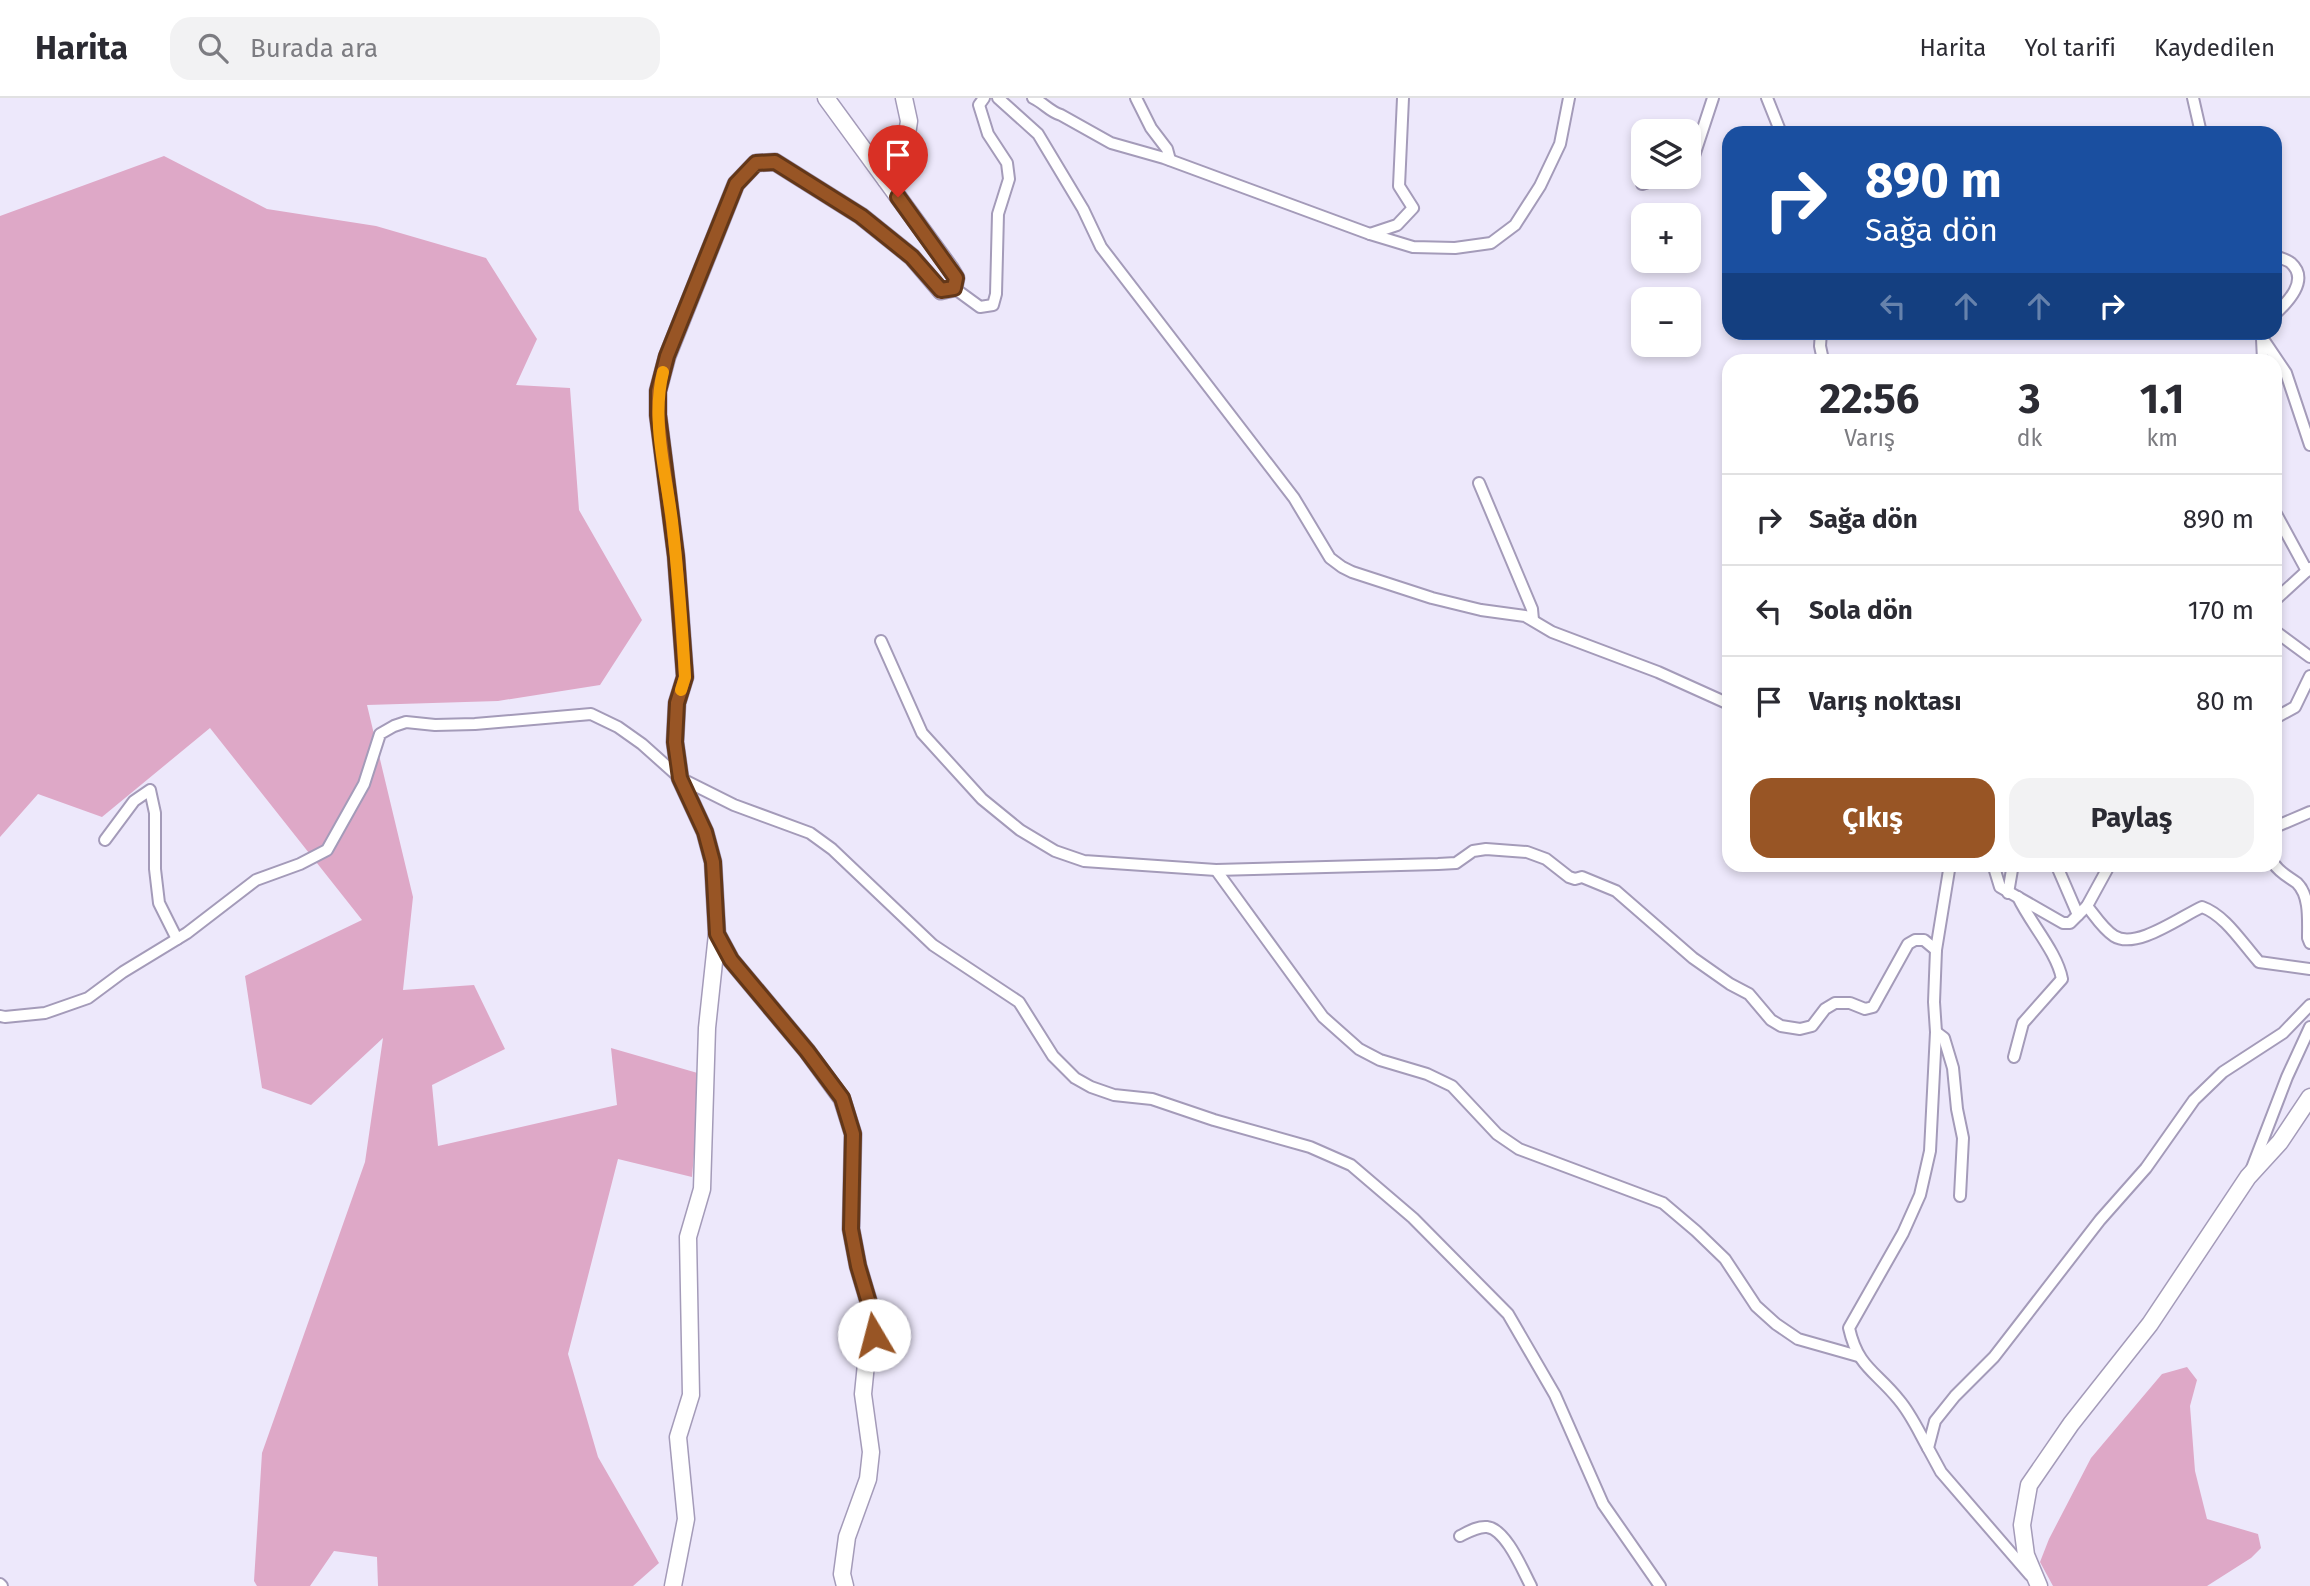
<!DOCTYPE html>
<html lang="tr">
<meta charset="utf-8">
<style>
:root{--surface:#fff;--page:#f2f2f3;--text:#2b2b33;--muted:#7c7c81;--line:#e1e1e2;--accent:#985525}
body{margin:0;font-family:"Fira Sans",sans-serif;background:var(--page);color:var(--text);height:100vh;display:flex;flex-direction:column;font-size:26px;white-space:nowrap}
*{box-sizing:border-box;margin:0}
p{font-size:23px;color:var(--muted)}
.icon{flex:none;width:38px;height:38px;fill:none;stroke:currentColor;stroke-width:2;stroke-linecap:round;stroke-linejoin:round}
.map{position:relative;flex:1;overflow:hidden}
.details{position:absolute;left:1722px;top:256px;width:560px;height:518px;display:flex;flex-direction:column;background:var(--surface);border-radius:21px;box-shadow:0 4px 10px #0003}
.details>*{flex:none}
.guide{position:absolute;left:1722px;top:28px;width:560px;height:214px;border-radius:21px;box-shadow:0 4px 10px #0003;background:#1a4fa0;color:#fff;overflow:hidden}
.fabs{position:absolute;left:1631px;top:21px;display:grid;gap:14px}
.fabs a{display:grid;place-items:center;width:70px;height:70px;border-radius:14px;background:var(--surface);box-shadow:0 4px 10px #0003;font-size:35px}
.pin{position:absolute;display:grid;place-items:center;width:60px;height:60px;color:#fff;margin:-72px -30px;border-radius:50% 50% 50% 0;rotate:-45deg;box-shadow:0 0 7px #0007}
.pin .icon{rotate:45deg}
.me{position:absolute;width:77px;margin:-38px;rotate:352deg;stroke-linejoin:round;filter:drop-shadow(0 0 5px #0008)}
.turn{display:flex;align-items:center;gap:24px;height:147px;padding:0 28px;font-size:32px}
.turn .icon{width:91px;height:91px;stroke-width:2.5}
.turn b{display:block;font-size:49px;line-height:60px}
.lanes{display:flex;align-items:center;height:66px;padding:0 28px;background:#0003;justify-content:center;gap:35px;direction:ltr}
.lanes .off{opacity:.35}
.eta{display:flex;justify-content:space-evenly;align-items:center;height:119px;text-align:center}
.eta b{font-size:42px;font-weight:700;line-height:49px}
.button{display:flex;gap:14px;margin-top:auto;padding:14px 28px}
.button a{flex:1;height:80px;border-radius:21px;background:var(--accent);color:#fff;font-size:28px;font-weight:700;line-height:80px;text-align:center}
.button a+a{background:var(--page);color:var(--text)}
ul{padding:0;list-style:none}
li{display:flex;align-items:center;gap:21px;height:91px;padding:0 28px;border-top:2px solid var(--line)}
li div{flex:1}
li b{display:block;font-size:26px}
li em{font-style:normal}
header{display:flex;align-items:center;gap:42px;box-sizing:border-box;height:98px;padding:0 35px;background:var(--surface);border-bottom:2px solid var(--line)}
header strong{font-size:33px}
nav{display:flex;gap:38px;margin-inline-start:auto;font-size:24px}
.search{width:490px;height:63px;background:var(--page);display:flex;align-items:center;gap:18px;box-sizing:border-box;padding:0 24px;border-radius:21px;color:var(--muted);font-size:26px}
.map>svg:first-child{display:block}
.green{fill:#dea8c7}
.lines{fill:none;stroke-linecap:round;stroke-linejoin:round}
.street-casing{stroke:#a49bb9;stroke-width:14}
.secondary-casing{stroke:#a49bb9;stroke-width:19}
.street{stroke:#fff;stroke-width:10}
.secondary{stroke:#fff;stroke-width:16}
.route-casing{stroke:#633718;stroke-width:18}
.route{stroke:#985525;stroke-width:12}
.slow{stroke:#f59e0b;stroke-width:12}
</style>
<header>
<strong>Harita</strong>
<div class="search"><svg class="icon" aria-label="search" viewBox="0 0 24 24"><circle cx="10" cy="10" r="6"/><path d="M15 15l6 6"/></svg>Burada ara</div>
<nav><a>Harita</a><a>Yol tarifi</a><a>Kaydedilen</a></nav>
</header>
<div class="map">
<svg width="2310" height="1488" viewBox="0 0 2310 1488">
<rect width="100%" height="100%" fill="#ede8fb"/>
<g class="green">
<polygon points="164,58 267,111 376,128 486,160 537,241 516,287 570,290 579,412 642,522 600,587 498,603 367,607 413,799 403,892 474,887 505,951 432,987 438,1048 617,1007 611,950 701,976 692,1079 618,1061 568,1256 598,1359 659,1465 633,1488 378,1488 377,1459 334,1453 310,1488 257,1488 254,1483 262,1355 365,1064 383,940 311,1007 262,990 245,878 362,822 210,630 102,719 38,696 0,739 0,118"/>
<polygon points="2187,1269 2197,1282 2190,1308 2195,1373 2207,1421 2258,1436 2261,1450 2251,1460 2207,1488 2053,1488 2040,1464 2049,1441 2091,1360 2162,1276"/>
</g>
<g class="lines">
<g class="street-casing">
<g id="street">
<polyline points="998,0 1038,36 1083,111 1101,149 1294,400 1330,460 1342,469 1352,474 1432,500 1481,512 1525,518 1552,534 1658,574 1729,606"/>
<path d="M1033,0C1044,5 1050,14 1061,17L1111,45L1164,60L1370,136L1413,149L1455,150L1491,145L1515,127L1540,88L1560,46L1569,0"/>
<polyline points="1136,0 1151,30 1167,51 1170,62"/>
<polyline points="1767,0 1781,35"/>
<polyline points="2193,0 2201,35"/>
<polyline points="1689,68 1691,67 1713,0"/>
<polyline points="1642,86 1663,79"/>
<polyline points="1370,136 1397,127 1413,110 1399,88 1403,0"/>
<path d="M2275,158C2280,160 2288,162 2291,165C2310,182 2287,205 2275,216"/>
<polyline points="954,190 980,209 993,207 996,196 998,116 1009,81 1007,65 988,36 979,7 984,0"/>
<polyline points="1821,234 1820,248 1823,262"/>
<polyline points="2262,241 2263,262"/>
<polyline points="2263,241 2286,275 2310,347"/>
<polyline points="1479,385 1532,511 1533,522"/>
<polyline points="2275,414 2307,473"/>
<polyline points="2275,502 2310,470"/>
<polyline points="2275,533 2310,559"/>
<polyline points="881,543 922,635 982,701 1020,732 1055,753 1084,763 1216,772 1438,766 1456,765 1473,753 1486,751 1527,754 1546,761 1569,779 1575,781 1582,779 1616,793 1693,860 1730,886 1749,896 1771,922 1781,928 1800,931 1812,928 1825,911 1835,905 1850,905 1865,911 1873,909 1908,846 1915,842 1924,842 1936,852"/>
<polyline points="2275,620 2295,609 2310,578"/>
<polyline points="2275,729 2310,714"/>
<polyline points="105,742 134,703 150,692 155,715 155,771 159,805 177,841"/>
<polyline points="1993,766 2000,789 2063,825 2070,825 2087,808 2110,766"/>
<polyline points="2056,766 2078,817"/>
<path d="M2274,766C2280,775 2289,779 2297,785C2310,798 2308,821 2308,840L2310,845"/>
<polyline points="1216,772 1323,919 1359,951 1380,962 1427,976 1452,988 1497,1036 1519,1051 1663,1105 1696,1133 1725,1161 1756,1208 1776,1226 1798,1241 1858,1258"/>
<polyline points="2008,795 2013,766"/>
<path d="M2087,808C2095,818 2103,831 2114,838C2136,852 2180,819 2202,809C2225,817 2242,845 2259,864L2310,871"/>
<polyline points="0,918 5,919 45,915 88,900 123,874 187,835 256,782 300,766 327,752 364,686 380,636 394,628 406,624 435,627 475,626 591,616 618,629 642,646 680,680 734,707 810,735 832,751 933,847 1019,904 1053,958 1075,980 1091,989 1114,997 1152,1001 1214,1022 1310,1049 1351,1067 1413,1120 1508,1216 1555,1297 1603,1406 1660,1488"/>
<polyline points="1936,934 1944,940 1953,970 1957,1011 1963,1040 1960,1098"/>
<path d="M2014,959L2023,925L2062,881C2057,854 2030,825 2018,799"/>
<polyline points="2252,1070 2287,979 2310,929"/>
<path d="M1928,1350C1919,1334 1911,1316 1899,1302C1876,1273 1858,1270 1849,1230L1903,1135L1920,1097L1930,1053L1936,934L1934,904L1936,852L1950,766"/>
<path d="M1460,1438C1468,1434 1478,1428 1487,1429C1506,1431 1523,1473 1531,1488"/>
<polyline points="2030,1477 1941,1374 1928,1350 1935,1323 1955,1298 1994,1259 2100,1122 2146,1070 2194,1002 2223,974 2283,935 2310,907"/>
<polyline points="0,1486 2,1488"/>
</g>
</g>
<g class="secondary-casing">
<g id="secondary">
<polyline points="826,0 950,170 956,180 954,190 941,193 912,159 861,118 775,64 756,65 736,86 667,259 658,293 658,317 676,458 685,579 677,605 675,644 680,680 705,734 713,764 717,836 731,862 807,953 842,1001 853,1036 851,1131 858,1168 869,1205 874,1237 866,1266 863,1296 871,1354 868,1381 847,1439 842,1476 845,1488"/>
<polyline points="886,82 906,43 909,23 904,0"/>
<polyline points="673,1488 686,1421 678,1339 691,1297 688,1139 702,1091 707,930 717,836"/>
<polyline points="2039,1488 2026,1457 2022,1427 2029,1387 2071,1326 2150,1226 2248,1079 2280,1044 2310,999"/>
</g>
</g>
<use href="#street" class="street"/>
<use href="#secondary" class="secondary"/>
</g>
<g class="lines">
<g class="route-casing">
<polyline id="route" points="874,1237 869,1205 858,1168 851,1131 853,1036 842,1000 807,953 731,862 717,836 713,764 705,734 680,680 675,644 677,605 685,579 676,458 658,317 658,293 667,258 736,86 756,65 775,64 861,118 912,159 941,192 954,190 956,180 898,99"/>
</g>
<use href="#route" class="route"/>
<path class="slow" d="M663,274C651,322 666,375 672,423C678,475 682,527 685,579L681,592"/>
</g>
</svg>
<div class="fabs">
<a><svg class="icon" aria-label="layers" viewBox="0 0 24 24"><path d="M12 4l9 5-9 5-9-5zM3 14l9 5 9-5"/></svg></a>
<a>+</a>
<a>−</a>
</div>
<div class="pin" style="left:898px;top:99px;background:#d93025"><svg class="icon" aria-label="arrive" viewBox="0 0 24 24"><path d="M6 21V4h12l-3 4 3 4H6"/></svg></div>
<svg class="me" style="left:874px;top:1237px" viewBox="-20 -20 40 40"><circle r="19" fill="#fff"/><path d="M0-13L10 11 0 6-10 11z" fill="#985525"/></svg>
<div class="guide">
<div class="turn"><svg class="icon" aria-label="right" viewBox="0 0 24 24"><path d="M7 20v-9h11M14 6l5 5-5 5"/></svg><div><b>890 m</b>Sağa dön</div></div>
<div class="lanes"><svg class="icon off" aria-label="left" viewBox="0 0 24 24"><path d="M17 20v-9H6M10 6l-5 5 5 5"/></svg><svg class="icon off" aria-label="ahead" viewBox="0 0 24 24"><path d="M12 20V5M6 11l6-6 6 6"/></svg><svg class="icon off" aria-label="ahead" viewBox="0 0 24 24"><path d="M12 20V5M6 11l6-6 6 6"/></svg><svg class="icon" aria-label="right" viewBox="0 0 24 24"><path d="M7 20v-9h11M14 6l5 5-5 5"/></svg></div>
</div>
<section class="details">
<div class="eta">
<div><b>22:56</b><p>Varış</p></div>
<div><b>3</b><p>dk</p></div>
<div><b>1.1</b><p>km</p></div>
</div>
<ul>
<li><svg class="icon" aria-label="right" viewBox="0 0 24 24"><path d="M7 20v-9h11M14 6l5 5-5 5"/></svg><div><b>Sağa dön</b></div><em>890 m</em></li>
<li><svg class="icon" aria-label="left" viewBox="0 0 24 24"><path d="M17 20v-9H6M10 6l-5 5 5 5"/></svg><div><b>Sola dön</b></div><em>170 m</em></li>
<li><svg class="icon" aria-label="arrive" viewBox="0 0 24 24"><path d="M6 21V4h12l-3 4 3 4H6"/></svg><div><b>Varış noktası</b></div><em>80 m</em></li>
</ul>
<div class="button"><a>Çıkış</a><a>Paylaş</a></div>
</section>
</div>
